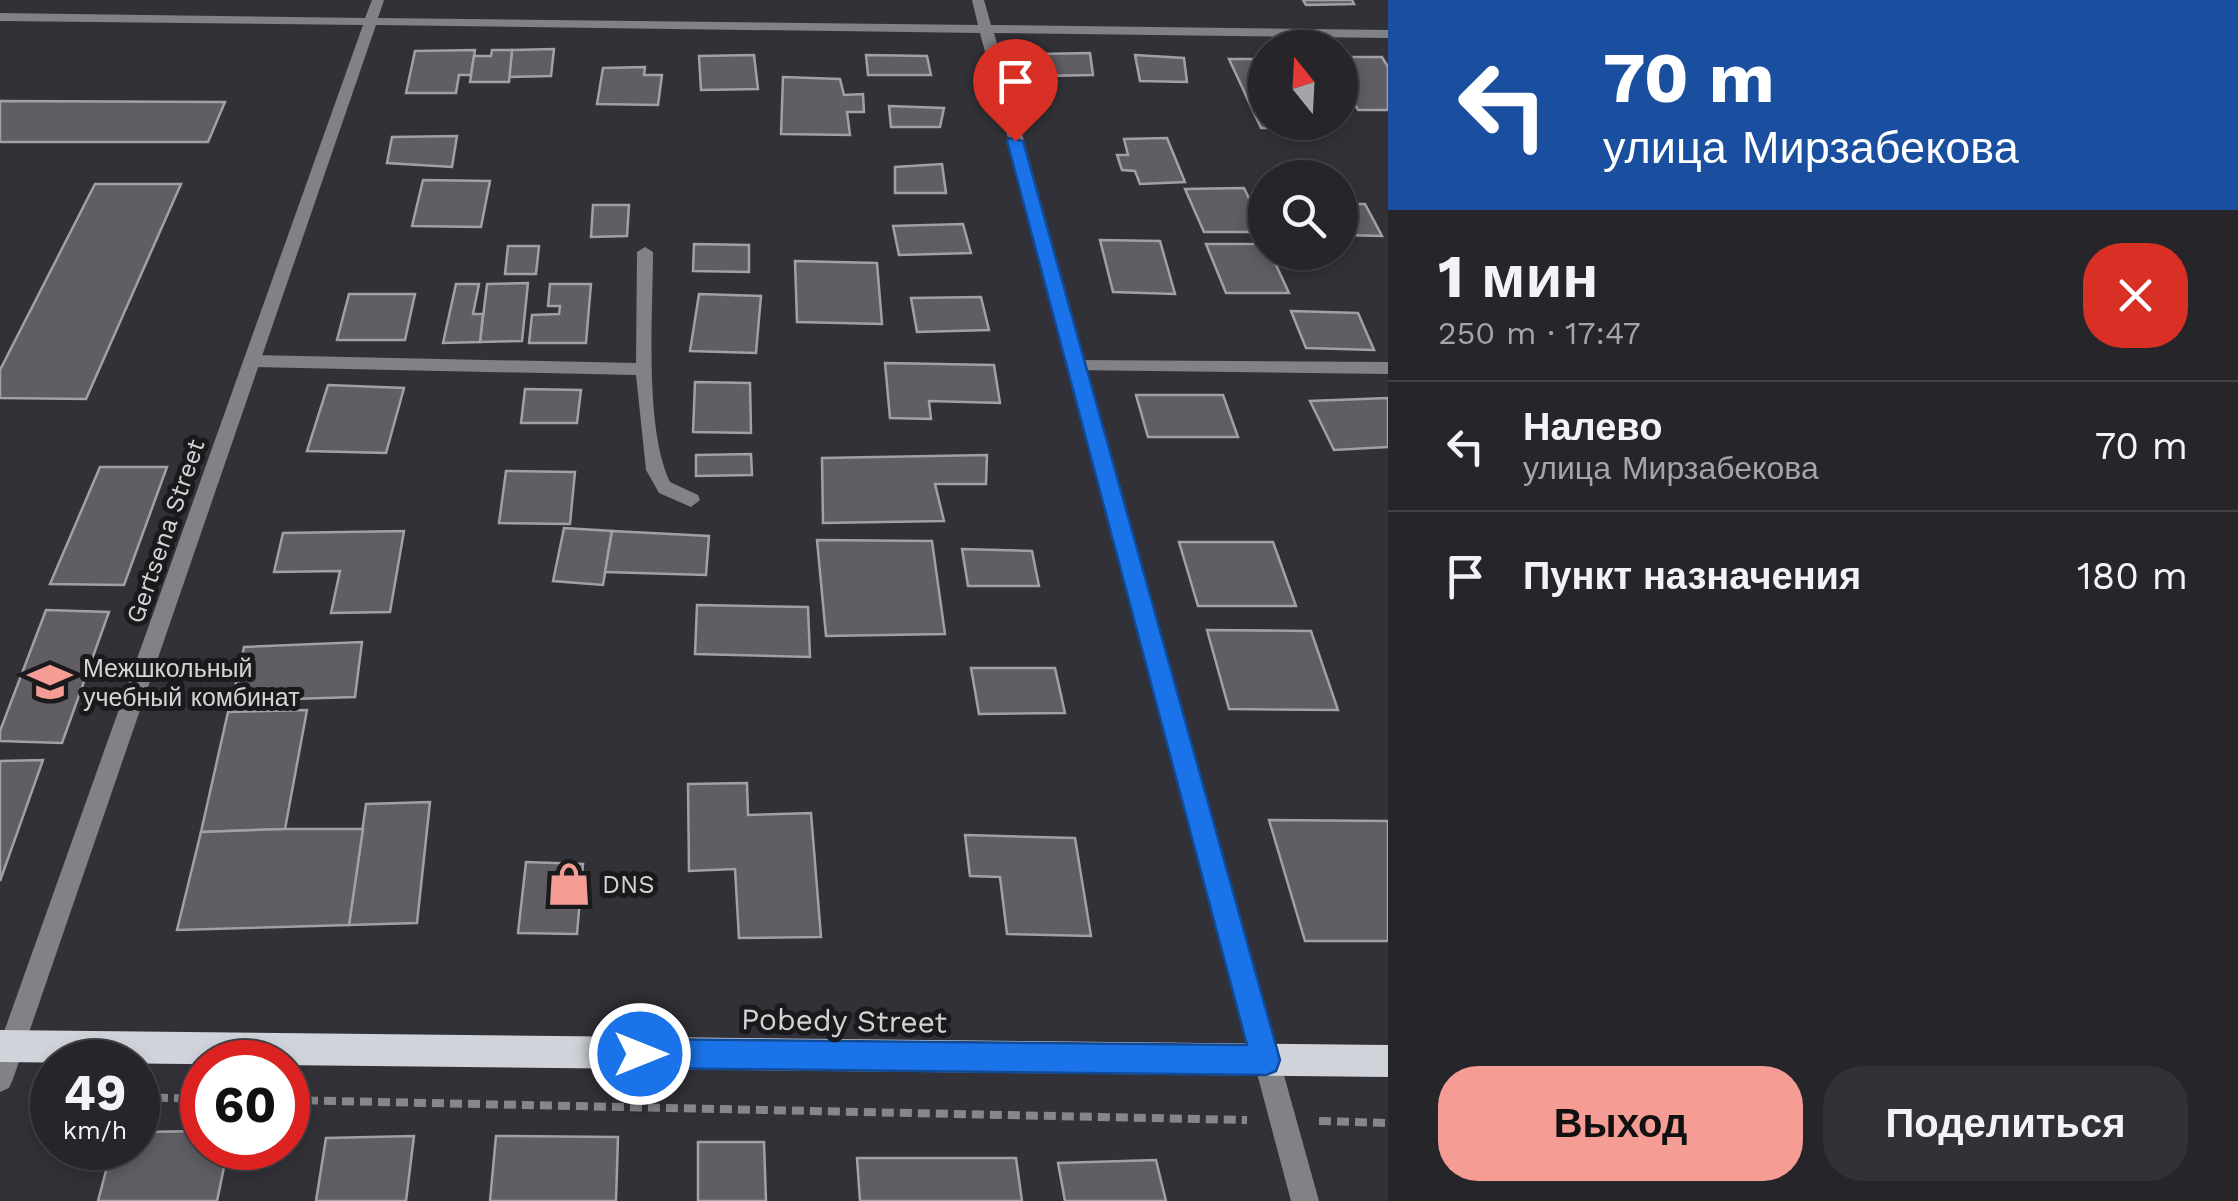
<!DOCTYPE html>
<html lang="ru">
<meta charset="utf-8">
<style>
:root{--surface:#262529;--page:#323135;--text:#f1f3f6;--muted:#a4a5a8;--line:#424246;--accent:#f59c94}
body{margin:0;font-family:"Work Sans",sans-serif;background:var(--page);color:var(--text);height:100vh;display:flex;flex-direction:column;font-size:38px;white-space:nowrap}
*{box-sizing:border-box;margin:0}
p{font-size:32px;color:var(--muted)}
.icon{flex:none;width:55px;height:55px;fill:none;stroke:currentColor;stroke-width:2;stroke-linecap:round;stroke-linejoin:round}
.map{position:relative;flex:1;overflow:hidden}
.drawer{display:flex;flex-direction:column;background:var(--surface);width:850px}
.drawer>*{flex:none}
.top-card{background:#1a4fa0;color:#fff;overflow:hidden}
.needle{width:65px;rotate:342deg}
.tools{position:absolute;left:1248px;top:30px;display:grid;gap:20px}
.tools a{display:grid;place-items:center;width:110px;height:110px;border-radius:50%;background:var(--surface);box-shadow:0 5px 15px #0003,0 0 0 2px var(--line);font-size:50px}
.speed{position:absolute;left:30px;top:1040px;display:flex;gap:20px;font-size:50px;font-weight:700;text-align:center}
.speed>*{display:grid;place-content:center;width:130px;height:130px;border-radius:50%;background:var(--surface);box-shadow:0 5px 15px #0003,0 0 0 2px var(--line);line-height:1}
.speed small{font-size:25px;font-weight:400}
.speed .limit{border:15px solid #d22;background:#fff;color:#111}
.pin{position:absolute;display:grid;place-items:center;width:85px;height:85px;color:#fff;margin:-102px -42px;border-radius:50% 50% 50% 0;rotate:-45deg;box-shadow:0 0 10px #0007}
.pin .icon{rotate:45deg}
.me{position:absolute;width:110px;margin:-55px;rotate:90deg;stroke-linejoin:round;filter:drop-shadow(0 0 8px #0008)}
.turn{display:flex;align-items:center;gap:35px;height:210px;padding:0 50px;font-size:45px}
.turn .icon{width:130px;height:130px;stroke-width:2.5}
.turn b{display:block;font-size:70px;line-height:85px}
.round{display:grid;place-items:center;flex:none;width:105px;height:105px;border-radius:40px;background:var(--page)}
.overview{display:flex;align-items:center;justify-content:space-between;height:170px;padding:0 50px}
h1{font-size:60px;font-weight:700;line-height:75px}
.button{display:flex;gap:20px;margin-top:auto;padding:20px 50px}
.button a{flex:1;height:115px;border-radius:40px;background:var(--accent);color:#111;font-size:40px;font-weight:700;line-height:115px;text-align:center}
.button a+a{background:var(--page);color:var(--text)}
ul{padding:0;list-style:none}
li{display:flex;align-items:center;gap:30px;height:130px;padding:0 50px;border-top:2px solid var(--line)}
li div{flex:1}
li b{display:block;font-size:38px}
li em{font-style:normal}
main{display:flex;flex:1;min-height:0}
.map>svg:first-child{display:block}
.building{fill:#605d63;stroke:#a29fa6;stroke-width:2.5}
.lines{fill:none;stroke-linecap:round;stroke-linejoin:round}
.path{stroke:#87878b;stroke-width:8;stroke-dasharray:12 6;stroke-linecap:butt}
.lane{fill:#818285;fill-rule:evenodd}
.street{fill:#818285;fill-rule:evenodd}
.primary{fill:#d0d3d9;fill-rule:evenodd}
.route{fill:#1a73e8;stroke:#114b97;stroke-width:2.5}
.labels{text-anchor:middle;stroke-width:10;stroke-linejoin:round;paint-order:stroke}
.street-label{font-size:25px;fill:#d4d4d7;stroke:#1a1a1c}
.poi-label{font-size:25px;fill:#d4d4d7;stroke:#1a1a1c;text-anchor:start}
.near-street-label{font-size:30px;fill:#d4d4d7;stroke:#1a1a1c}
</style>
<main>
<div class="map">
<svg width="1388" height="1201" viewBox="0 0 1388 1201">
<rect width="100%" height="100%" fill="#323137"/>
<g class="building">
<polygon points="1303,0 1352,0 1354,4 1306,5"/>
<polygon points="554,49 551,76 509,77 512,50"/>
<polygon points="475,50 471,75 459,75 456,93 406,93 415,51"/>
<polygon points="492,50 512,50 509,82 470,82 474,56 491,56"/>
<polygon points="1090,53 1093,75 1042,76 1039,54"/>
<polygon points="754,55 758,89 701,90 699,56"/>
<polygon points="866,55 927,56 931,75 868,75"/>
<polygon points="1135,55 1184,58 1187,82 1140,81"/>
<polygon points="1340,57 1382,57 1388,67 1388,110 1358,110 1340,77"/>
<polygon points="1229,59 1265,59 1265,122 1319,122 1323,128 1261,128"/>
<polygon points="645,67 644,75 662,75 658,105 597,104 603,68"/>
<polygon points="783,77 840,79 844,95 863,94 864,112 847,112 850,135 781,134"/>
<polygon points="0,101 225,102 208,142 0,142"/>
<polygon points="889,106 944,108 940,127 891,127"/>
<polygon points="457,136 452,167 387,163 392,137"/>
<polygon points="1167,138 1185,182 1140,184 1135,171 1122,170 1117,155 1128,155 1124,139"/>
<polygon points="942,164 946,193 895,193 895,167"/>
<polygon points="423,180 490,181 481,227 412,226"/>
<polygon points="95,184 181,184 86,399 0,398 0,370"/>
<polygon points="1244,188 1265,232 1204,232 1185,189"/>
<polygon points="1340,204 1365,204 1382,236 1340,235"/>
<polygon points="593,205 629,205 627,236 591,237"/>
<polygon points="963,224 971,253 899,255 893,226"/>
<polygon points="1100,240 1160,241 1175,294 1113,292"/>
<polygon points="694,244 749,245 749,272 693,271"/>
<polygon points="1206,244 1265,244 1265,252 1270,252 1289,293 1226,293"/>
<polygon points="508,246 539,246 536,274 505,274"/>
<polygon points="795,261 877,263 882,324 797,322"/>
<polygon points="528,283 522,341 480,342 487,284"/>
<polygon points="456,284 479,284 473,314 483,314 480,342 443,343"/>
<polygon points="550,284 591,284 586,343 529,343 532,315 559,314 560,306 548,306"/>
<polygon points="349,294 415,294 405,340 337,340"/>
<polygon points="699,294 761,296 756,353 690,351"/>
<polygon points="981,297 989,330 917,332 911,298"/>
<polygon points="1291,311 1358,313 1374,350 1306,348"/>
<polygon points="885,363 994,365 1000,403 929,401 931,419 890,418"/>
<polygon points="695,382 750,383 751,433 693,432"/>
<polygon points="328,385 404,388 386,453 307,451"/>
<polygon points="525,389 581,390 577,423 521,423"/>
<polygon points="1136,395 1223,395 1238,437 1148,437"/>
<polygon points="1388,398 1388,447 1334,450 1310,401"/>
<polygon points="751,454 752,475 696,476 696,455"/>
<polygon points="987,455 986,484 935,484 944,521 823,523 822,458"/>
<polygon points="100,467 167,467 124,585 50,584"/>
<polygon points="506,471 575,472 570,524 499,523"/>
<polygon points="564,528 612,531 603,585 553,581"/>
<polygon points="404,531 390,612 331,613 340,571 274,572 283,533"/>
<polygon points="612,531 709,536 706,575 605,572"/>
<polygon points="817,540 932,541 945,634 826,636"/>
<polygon points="1179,542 1273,542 1296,606 1198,606"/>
<polygon points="962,549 1032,551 1039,586 968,586"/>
<polygon points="697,605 808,607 810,657 695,654"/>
<polygon points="46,610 109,612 62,743 0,741 0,731"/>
<polygon points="1207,630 1311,631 1338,710 1229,709"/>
<polygon points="362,642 355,697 232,701 244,647"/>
<polygon points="971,668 1055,668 1065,713 979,714"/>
<polygon points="307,710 285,829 201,832 228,712"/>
<polygon points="43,760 0,881 0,761"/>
<polygon points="747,783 748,815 811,813 821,937 739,938 735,869 689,871 688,784"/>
<polygon points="430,802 417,923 349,925 366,804"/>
<polygon points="1269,820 1388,821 1388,941 1305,941"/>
<polygon points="285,829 363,829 349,925 177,930 201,832"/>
<polygon points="965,835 1075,838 1091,936 1007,934 1000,877 970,876"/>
<polygon points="526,862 583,864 577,934 518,933"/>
<polygon points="202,1131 202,1148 228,1148 217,1201 98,1201 112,1148 138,1148 138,1132"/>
<polygon points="414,1136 406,1201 316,1201 326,1138"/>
<polygon points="496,1136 618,1137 616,1201 490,1201"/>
<polygon points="698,1142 764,1142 766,1201 698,1201"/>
<polygon points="857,1158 1016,1158 1022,1201 860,1201"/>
<polygon points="1156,1160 1166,1201 1065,1201 1058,1163"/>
</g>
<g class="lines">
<g class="path">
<polyline points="29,1095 52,1096"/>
<polyline points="138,1097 202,1099"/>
<polyline points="288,1100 1247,1120"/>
<polyline points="1319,1121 1388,1123"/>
</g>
<g class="lane">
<path d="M645,247L653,252C653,313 644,428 670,482L698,495L700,500L691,507L659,493L646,470L636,375L252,367L243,361L252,355L636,363L637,252Z"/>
<polygon points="1076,360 1388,362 1388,374 1070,370 1067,366"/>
</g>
<polygon class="street" points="372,0 384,0 378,18 978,25 972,0 984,0 991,25 1388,30 1388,38 994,33 1319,1201 1291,1201 980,33 376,25 13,1079 9,1088 0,1092 0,1043 363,25 0,21 0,13 365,18"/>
<polygon class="primary" points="0,1030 1388,1045 1388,1077 0,1062"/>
</g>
<polygon class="route" points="1009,138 1023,141 1280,1060 1276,1071 1266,1075 640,1068 630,1064 626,1054 630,1043 640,1039 1247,1045 1007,141"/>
<defs>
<g id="university-bare" transform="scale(3.45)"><path d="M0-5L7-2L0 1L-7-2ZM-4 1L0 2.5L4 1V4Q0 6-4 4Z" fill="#f59c94" stroke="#1a1a1c" stroke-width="2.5" paint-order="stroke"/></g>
<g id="shop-bare" transform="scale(3.45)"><path d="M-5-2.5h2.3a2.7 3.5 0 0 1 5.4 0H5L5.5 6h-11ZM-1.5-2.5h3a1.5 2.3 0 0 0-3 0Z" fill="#f59c94" stroke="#1a1a1c" stroke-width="2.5" paint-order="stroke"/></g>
</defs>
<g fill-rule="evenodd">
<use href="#university-bare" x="50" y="682"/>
<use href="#shop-bare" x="569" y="884"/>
</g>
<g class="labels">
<g class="street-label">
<text transform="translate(165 531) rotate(-71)" y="9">Gertsena Street</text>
</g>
<g class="poi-label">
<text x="83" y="677">Межшкольный<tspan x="83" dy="29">учебный комбинат</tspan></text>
<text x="602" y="893">DNS</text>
</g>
<g class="near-street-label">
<text transform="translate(844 1021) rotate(1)" y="10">Pobedy Street</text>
</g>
</g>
</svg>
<div class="tools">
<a><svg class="needle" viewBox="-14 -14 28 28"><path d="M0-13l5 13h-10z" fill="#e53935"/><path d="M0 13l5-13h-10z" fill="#a4a5a8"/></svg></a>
<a><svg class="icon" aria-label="search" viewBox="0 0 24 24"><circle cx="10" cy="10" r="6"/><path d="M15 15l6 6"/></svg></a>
</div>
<div class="speed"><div>49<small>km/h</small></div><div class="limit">60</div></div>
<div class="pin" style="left:1015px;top:141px;background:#d93025"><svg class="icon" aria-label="arrive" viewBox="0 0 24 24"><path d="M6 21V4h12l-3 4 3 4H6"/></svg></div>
<svg class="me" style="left:640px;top:1054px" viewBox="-20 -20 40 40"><circle r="17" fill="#1a73e8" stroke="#fff" stroke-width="3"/><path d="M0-11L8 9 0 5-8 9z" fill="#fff"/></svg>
</div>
<section class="drawer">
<div class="top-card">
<div class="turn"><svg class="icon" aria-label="left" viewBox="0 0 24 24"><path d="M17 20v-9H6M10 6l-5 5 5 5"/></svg><div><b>70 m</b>улица Мирзабекова</div></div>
</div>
<div class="overview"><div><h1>1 мин</h1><p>250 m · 17:47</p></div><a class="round" style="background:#d93025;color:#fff"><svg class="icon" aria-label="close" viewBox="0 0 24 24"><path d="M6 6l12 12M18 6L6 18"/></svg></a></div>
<ul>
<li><svg class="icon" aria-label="left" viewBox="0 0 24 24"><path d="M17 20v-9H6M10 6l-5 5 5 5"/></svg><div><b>Налево</b><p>улица Мирзабекова</p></div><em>70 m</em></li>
<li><svg class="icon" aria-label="arrive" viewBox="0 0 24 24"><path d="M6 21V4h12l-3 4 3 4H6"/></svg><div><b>Пункт назначения</b></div><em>180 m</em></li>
</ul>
<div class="button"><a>Выход</a><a>Поделиться</a></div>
</section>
</main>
